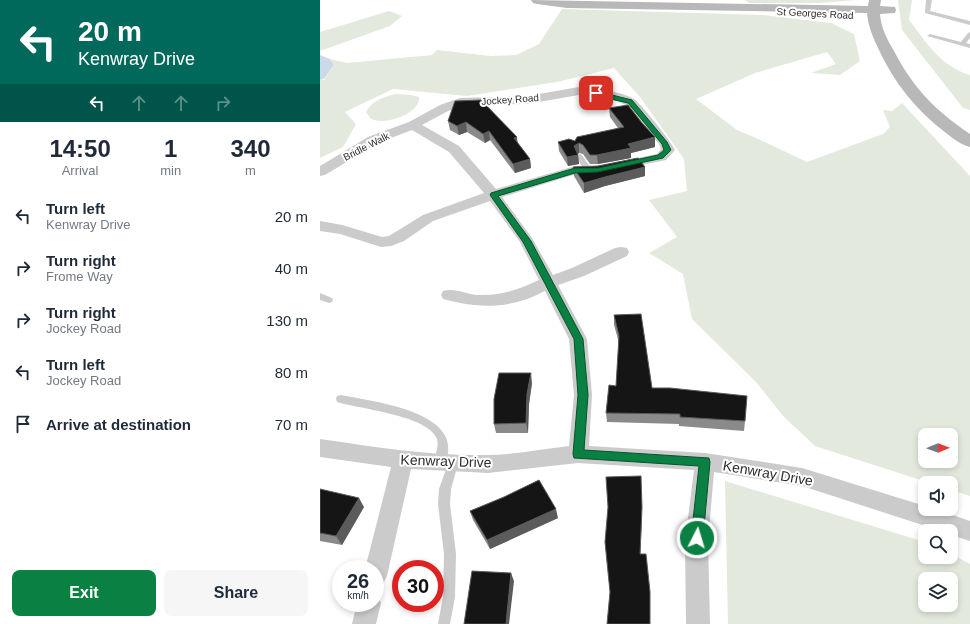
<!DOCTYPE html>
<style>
:root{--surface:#fff;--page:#f6f6f7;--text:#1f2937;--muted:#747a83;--accent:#0b8043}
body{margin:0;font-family:Helvetica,sans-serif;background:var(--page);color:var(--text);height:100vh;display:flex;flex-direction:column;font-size:15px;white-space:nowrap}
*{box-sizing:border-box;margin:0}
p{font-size:13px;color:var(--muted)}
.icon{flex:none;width:22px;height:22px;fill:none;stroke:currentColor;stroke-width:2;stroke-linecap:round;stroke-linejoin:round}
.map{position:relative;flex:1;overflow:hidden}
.side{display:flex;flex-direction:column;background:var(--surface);width:320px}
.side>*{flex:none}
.banner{background:#00695c;color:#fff;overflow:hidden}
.needle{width:26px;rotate:89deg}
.buttons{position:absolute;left:598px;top:428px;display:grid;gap:8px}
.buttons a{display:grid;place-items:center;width:40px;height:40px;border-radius:8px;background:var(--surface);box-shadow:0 2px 6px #0003;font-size:20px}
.speed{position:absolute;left:12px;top:560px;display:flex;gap:8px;font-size:20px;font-weight:700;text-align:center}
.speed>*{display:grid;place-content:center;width:52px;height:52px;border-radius:50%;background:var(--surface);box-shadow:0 2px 6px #0003;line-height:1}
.speed small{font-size:10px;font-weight:400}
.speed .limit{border:6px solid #d22;background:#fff;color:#111}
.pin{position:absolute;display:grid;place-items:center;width:34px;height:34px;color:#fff;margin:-17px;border-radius:8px;box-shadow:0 2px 6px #0006}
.me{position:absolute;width:44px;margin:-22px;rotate:5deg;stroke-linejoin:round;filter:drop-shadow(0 0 3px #0008)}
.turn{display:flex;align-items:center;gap:14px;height:84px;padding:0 12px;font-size:18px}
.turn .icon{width:52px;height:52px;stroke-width:2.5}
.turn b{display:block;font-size:28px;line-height:34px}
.lanes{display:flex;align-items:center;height:38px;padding:0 12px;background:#0003;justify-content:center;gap:20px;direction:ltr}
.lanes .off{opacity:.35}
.eta{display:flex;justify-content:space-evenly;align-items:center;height:68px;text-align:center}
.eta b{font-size:24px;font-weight:700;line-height:28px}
.primary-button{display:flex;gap:8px;margin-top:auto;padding:8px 12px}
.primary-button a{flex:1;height:46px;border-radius:8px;background:var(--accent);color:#fff;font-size:16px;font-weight:700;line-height:46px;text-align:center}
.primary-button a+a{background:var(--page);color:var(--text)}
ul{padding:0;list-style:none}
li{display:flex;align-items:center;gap:12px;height:52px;padding:0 12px}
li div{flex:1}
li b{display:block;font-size:15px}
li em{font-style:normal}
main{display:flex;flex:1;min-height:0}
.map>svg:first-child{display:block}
.green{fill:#e3eadd;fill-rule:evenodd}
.water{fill:#cbd9e8}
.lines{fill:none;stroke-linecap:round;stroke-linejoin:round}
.lane{fill:#cbcbcb;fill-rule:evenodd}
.street{fill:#cbcbcb;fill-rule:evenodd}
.secondary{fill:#b8b8b8;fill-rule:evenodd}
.wall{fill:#8a8a8a}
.shaded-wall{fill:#5b5b5b}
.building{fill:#151515;stroke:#5b5b5b}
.route{fill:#0b8043;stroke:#07532c}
.labels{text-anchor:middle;stroke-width:4;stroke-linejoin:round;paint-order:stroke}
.far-street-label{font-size:10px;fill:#2e2e2e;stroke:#fff}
.near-street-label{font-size:14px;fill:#2e2e2e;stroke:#fff}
</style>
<main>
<section class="side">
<div class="banner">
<div class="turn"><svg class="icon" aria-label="left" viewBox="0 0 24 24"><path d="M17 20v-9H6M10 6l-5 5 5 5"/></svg><div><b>20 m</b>Kenwray Drive</div></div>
<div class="lanes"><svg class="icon" aria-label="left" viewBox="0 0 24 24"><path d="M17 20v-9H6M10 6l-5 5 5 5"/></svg><svg class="icon off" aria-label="ahead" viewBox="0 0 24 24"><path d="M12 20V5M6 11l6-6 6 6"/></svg><svg class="icon off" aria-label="ahead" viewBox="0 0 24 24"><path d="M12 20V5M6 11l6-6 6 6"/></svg><svg class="icon off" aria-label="right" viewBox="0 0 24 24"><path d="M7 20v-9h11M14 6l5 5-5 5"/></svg></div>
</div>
<div class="eta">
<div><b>14:50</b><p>Arrival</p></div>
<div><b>1</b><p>min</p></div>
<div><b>340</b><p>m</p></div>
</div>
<ul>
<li><svg class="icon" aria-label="left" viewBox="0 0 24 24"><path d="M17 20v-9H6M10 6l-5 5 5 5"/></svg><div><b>Turn left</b><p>Kenwray Drive</p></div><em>20 m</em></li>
<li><svg class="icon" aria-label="right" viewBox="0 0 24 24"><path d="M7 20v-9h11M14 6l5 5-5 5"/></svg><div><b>Turn right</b><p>Frome Way</p></div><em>40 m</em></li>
<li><svg class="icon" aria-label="right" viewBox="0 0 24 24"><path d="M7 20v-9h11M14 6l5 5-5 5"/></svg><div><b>Turn right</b><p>Jockey Road</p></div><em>130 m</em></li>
<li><svg class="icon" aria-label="left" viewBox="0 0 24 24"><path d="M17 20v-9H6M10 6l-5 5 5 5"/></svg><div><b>Turn left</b><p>Jockey Road</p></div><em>80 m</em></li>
<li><svg class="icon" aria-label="arrive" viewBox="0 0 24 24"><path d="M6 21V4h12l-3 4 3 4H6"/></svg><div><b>Arrive at destination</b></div><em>70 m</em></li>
</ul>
<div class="primary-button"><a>Exit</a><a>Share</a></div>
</section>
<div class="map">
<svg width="650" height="624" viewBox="0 0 650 624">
<rect width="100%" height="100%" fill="#fff"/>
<g class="green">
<polygon points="425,0 536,0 501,3 429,3"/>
<path d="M578,0H592L589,20C607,43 620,66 650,75V110L643,108L582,30Z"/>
<path d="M242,9L443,15L511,23L534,34L540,61L520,75L491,73L516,64L507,52L435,73L376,99L417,130L436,138L487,162L563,134L570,127L563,110L572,111L582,103L650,176V496L631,490V483H610L495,446L464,417L436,382L372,319L363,274L329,253L357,237L329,200L367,191L364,159L320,97L294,68L237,82L147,96L73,89L25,112L36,124L23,147L0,158V80H4L14,65L10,59L27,63L112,55L117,50L171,56L196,55L219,44ZM605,435H631V461H605Z"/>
<polygon points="69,11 82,16 70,26 0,51 0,32"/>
<path d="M75,94L91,95L99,97C101,114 62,127 50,118C50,117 47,113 46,113C50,101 65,97 75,94Z"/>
<path d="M405,481L605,542V557H631V554L650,564V624H408ZM605,579H631V605H605Z"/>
</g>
<polygon class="water" points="0,55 10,59 14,65 4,79 0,80"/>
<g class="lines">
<g class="lane">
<polygon points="606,0 612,0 610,11 650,21 650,25 605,13"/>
<polygon points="650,32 650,38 646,43 650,44 650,48 607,36 610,34 641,42 648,33"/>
<polygon points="260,154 262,155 272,170 271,172 265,172 264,170 256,156"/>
<polygon points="0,293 12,298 13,300 12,302 9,303 0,300"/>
<path d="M21,395C55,402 150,412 124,466L120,468L116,466C112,458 120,448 117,439C108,415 39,409 17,402L16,399L17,396Z"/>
<polygon points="133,459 137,461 138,464 131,489 130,504 136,554 135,597 130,624 118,624 123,597 124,554 118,504 119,489 128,464 129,461"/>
</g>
<g class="street">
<path d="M259,87C276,90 299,90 314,99C321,104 351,141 355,150L346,160L278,174H256L182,197L212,238L233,275L252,268L295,248L301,247L307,248L309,252L307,256L264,276L238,285L267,339L272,395L269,446L385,453L482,468L605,506V509H615L650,521V541L631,535V531H621L482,486L394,472L388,542L390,624H366L365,542L374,470L258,463L168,473L91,469L67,576L63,584L55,587V569H45L71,467L0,457V439C55,447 111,456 167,455C194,455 222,449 249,446L254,395L249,339L225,291C191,309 160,309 123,299L121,295L123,291C135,287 147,295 160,295C181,296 200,289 219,280L200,242L170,201L113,221L84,241L71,246L61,247L20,234L0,231V221L22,225L62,237L69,236L103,215L164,193L129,152L92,130L58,143L5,175L0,176V166L48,137L89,122L120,105L140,98L207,96ZM259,95L294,100L306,105L339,144L341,149L337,154L278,166H255L176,189L139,146L102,125L128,111L145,105L207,104Z"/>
<polygon points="55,594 57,595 61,603 56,624 32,624 37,603 55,603"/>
</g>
<path class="secondary" d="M211,0L548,6L549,0H561L560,6L575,7L576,10L575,13L560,14C561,28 567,39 574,51C593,88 616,111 650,134V147C641,145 634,139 626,133C596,110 574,83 558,48C553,37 548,26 547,13L247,8L217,4L213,3Z"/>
</g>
<g class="wall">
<polygon points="135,101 197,137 197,143 210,159 211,168 195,173 170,140 165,143 147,132 139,135 130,130 128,121"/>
<polygon points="289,108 335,147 311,153 311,158 278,164 270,164 263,154 259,153 258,154 259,164 248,166 239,151 238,142 255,141 298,128 290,117"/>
<polygon points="253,167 325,167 325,176 285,186 264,193 254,176"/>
<polygon points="294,315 332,388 425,421 424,431 359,426 359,424 287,422 286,413 296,386 299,343 294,325"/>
<polygon points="212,383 209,404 208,433 176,433 174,424"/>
<polygon points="0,489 44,507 22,545 0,541"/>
<polygon points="150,511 238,518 170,549 153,520"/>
</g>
<g class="shaded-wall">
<polygon points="146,122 147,132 139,135 137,126"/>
<polygon points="169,131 170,140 165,143 163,134"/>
<polygon points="197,137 198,147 194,138"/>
<polygon points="335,137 335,147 311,153 311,158 278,164 277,155 308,144"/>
<polygon points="259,143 259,153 255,156 254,146"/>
<polygon points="258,155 259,164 248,166 247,157"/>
<polygon points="210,159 211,168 195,173 193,164"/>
<polygon points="325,167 325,176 285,186 264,193 264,183 285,177"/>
<polygon points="211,373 212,383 209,404 208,433 206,423 207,394"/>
<polygon points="39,498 44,507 22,545 16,536"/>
<polygon points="322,507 322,516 320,563 320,554"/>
<polygon points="236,509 238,518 170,549 167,540"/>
<polygon points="191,573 194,581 189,624 186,624"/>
</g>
<g class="building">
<polygon points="161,100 197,137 194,138 210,159 193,164 169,131 163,134 146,122 137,126 128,121 135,101"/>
<polygon points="308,105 322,123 335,137 308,144 311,148 277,155 270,155 263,145 259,143 254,146 258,155 247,157 238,142 249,139 255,141 257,137 304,127 289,108"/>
<polygon points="318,158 325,167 285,177 264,183 253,167 278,166"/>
<polygon points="321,314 332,388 350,388 427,396 425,421 360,417 360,414 286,413 289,385 296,386 299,336 294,315"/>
<polygon points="179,373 211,373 207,394 206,423 174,424 174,399"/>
<polygon points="321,476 322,507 320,554 326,554 330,592 330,624 287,624 290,592 285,542 288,507 286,477"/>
<polygon points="219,480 236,509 167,540 150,511 184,497"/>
<polygon points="0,489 39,498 16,536 0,533"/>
<polygon points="152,571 191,573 186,624 144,624"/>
</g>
<polygon class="route" points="276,91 312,100 347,142 351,150 343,158 278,172 255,173 178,196 211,241 263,339 268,395 264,450 389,458 390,462 383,538 381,542 377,544 372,542 371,538 379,466 254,458 253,454 258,395 254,339 203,242 170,195 171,193 255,168 278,168 338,155 344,150 342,144 308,103 273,95 272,93"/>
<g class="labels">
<g class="far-street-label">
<text transform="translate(495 13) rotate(3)" y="4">St Georges Road</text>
<text transform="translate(190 99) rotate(-4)" y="4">Jockey Road</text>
<text transform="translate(46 146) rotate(-27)" y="4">Bridle Walk</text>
</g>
<g class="near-street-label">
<text transform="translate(126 461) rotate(2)" y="5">Kenwray Drive</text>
<text transform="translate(448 473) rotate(10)" y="5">Kenwray Drive</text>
</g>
</g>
</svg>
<div class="buttons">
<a><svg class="needle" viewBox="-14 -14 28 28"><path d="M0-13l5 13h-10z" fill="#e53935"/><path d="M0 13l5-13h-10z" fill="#747a83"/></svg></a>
<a><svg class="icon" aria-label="sound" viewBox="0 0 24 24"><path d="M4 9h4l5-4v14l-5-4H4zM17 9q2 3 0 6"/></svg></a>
<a><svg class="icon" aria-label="search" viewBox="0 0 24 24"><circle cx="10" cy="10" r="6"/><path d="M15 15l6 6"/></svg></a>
<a><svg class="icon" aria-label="layers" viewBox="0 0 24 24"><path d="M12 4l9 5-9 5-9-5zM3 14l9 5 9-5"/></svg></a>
</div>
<div class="speed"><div>26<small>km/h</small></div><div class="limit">30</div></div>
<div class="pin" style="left:276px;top:93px;background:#d93025"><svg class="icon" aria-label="arrive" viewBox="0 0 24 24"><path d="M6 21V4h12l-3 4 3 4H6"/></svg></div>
<svg class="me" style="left:377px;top:538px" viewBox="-20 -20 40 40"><circle r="17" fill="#0b8043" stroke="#fff" stroke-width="3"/><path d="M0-11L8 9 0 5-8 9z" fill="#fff"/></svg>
</div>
</main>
